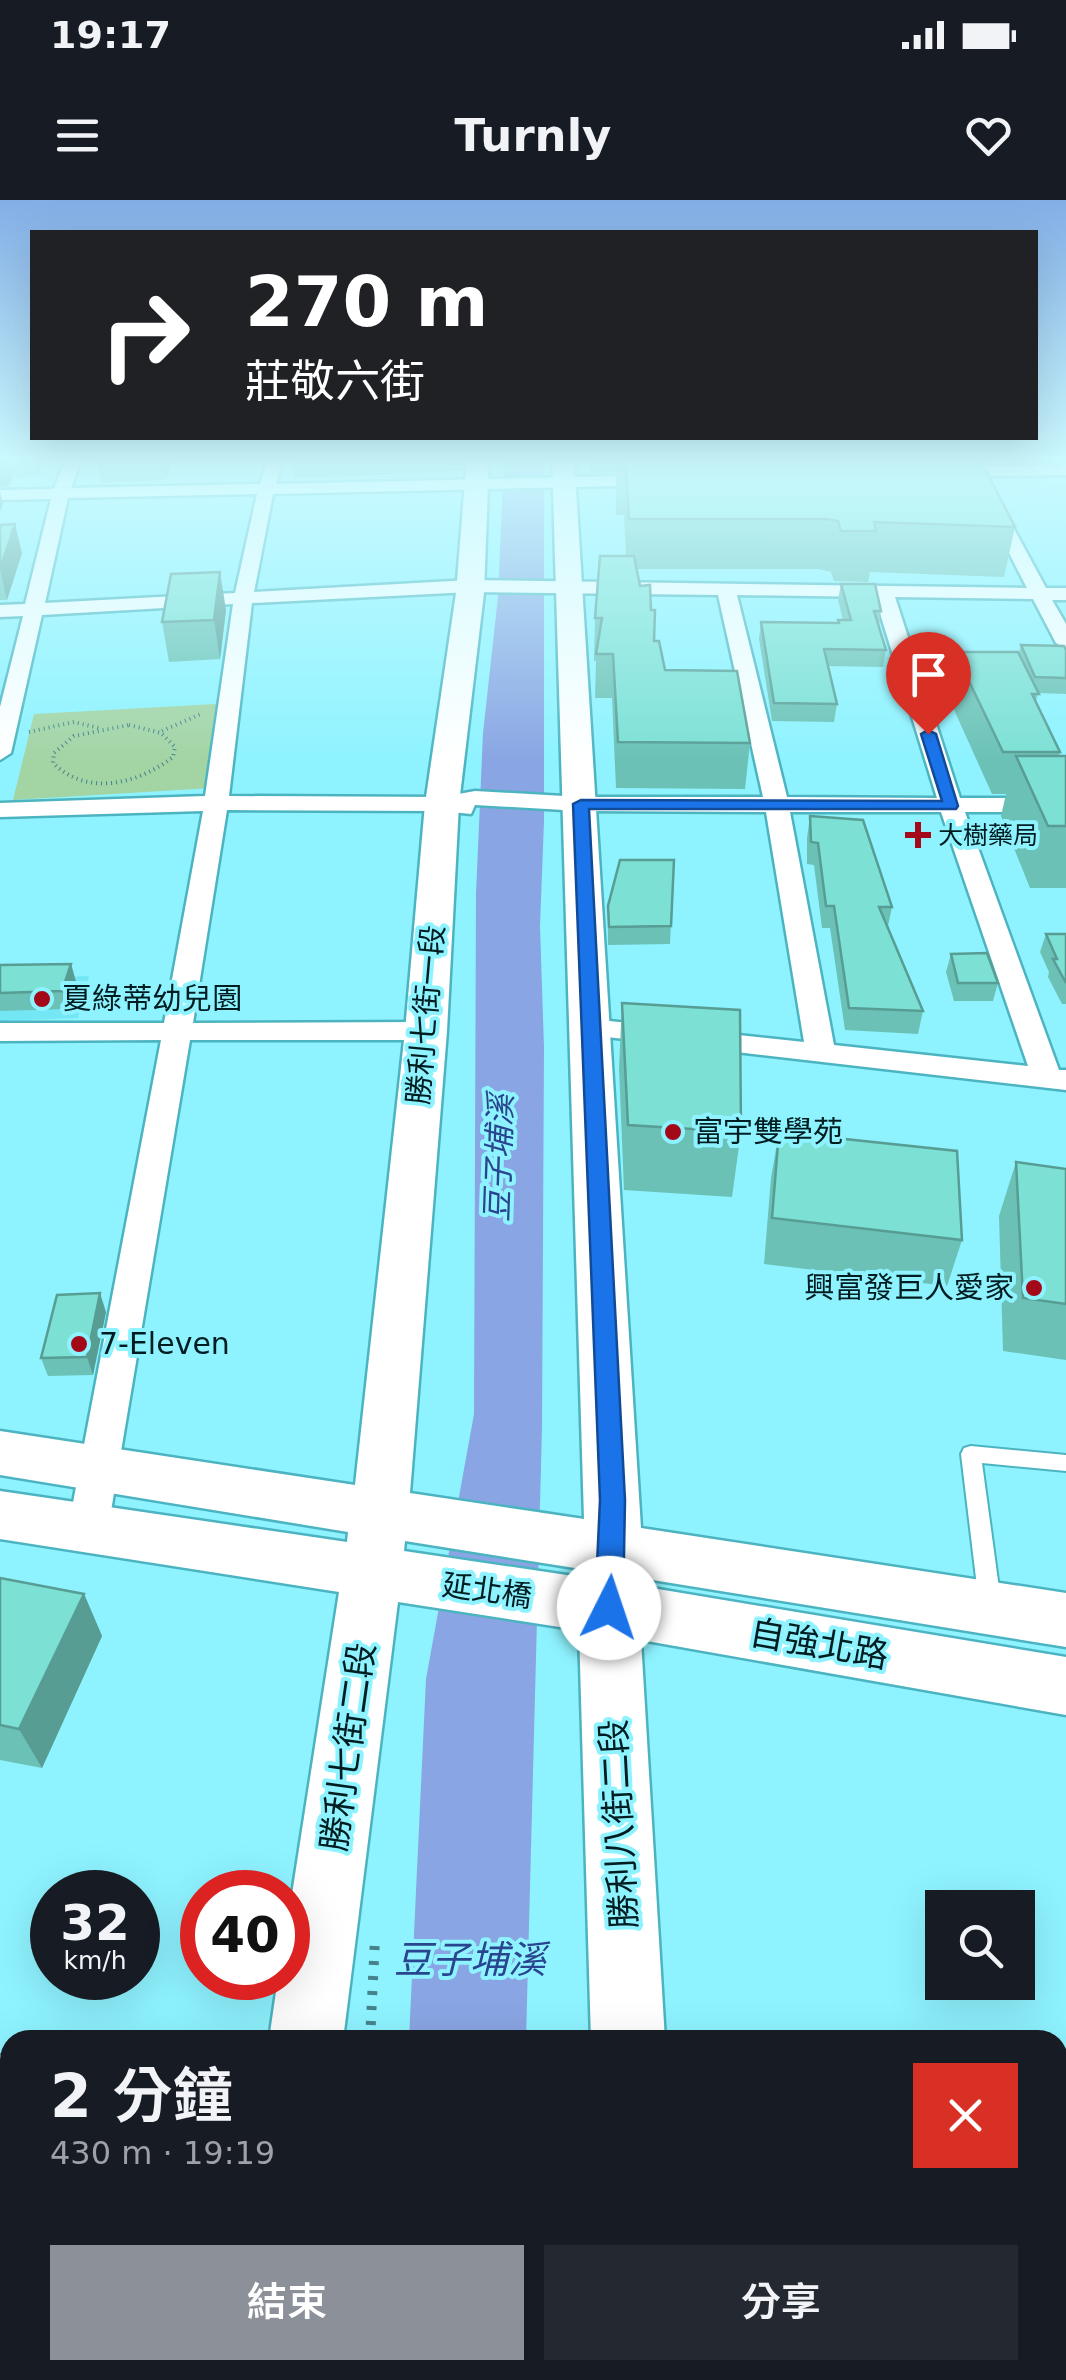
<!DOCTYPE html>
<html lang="zh-TW">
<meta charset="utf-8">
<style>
:root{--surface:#171b24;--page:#242831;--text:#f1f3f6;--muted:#9ea1a6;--accent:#8c9099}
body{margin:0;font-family:"DejaVu Sans","Noto Sans TC",sans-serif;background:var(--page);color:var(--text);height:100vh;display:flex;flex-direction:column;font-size:38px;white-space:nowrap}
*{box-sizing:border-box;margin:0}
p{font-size:32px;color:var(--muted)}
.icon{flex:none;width:55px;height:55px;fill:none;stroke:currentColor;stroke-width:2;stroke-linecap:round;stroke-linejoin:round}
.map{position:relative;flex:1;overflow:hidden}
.drawer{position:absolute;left:0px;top:1830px;width:1068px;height:350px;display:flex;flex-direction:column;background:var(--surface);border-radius:30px 30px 0 0;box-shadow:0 10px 40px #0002}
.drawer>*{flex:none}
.hud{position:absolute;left:30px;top:30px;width:1008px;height:210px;border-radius:0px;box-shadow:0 10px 40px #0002;background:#202124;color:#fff;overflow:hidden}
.tools{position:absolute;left:925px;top:1690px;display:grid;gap:20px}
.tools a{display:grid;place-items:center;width:110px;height:110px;border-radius:0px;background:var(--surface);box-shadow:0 10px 40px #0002;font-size:50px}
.speed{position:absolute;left:30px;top:1670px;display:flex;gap:20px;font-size:50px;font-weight:700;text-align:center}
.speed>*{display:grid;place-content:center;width:130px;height:130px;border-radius:50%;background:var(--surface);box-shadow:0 10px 40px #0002;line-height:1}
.speed small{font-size:25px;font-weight:400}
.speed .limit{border:15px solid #d22;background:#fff;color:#111}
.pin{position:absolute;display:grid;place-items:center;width:85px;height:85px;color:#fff;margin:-102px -42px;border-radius:50% 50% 50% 0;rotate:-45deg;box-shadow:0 0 10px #0007}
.pin .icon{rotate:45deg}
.me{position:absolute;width:110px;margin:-55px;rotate:4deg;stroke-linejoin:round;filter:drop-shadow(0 0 8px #0008)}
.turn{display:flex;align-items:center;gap:35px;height:210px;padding:0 50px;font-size:45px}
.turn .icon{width:130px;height:130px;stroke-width:2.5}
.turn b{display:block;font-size:70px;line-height:85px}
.round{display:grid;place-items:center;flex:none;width:105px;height:105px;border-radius:0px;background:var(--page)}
.headline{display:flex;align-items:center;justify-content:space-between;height:170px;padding:0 50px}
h1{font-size:60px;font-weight:600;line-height:75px}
.button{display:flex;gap:20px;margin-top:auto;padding:20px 50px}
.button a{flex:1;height:115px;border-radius:0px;background:var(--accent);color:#fff;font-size:40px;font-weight:600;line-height:115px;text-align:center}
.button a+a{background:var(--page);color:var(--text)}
.status{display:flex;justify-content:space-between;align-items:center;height:70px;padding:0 50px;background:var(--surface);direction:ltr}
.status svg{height:28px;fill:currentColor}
header{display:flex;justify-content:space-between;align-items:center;height:130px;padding:0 50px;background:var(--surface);font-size:45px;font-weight:600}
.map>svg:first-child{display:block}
.built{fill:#74e7f5}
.green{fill:#a3d4a4}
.water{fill:#89a5e3}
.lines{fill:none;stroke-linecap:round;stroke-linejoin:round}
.lane-casing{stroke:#4cb4c0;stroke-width:4}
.street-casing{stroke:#4cb4c0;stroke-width:5}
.secondary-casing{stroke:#4cb4c0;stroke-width:5}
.path-far1{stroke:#44838b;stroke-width:4;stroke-dasharray:1 4;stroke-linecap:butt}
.path{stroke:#44838b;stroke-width:10;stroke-dasharray:4 11;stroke-linecap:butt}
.lane{fill:#fff;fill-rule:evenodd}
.street{fill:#fff;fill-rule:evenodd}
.secondary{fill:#fff;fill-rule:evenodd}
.wall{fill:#6bc1b6}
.shaded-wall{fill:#579d94}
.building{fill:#7ce0d4;stroke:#579d94;stroke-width:2.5}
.route{fill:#1a73e8;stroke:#114b97;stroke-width:2.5}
.poi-dot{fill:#a40919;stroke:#8ef3ff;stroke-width:4}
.labels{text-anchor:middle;stroke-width:8;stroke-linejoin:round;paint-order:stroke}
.far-poi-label{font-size:25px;fill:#001d21;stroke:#8ef3ff;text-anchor:start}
.poi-label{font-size:30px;fill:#001d21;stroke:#8ef3ff;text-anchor:start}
.street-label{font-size:30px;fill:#001d21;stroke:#8ef3ff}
.water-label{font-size:32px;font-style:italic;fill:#29458f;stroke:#8ef3ff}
.near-street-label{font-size:35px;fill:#001d21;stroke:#8ef3ff}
.near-water-label{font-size:38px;font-style:italic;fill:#29458f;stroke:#8ef3ff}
</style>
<div class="status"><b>19:17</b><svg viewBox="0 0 49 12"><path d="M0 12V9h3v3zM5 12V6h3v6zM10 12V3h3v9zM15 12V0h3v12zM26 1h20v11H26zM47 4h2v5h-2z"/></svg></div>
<header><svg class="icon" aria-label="menu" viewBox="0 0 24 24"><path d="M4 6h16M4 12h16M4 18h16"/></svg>Turnly<svg class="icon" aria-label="heart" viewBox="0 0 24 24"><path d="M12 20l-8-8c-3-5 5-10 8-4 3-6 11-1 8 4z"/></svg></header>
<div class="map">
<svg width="1066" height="2180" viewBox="0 0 1066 2180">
<rect width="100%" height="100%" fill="#8ef3ff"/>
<polygon class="built" points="89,776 78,818 0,821 0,779"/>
<polygon class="green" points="216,504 212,588 13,600 34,514"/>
<g class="water">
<polygon points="504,257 544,257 544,621 540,726 544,847 542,1228 526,1840 409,1840 426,1479 474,1214 476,694 483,533 498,397"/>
<polygon points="393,2170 521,2170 520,2180 392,2180"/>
</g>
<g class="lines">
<g class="lane-casing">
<g id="lane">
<polygon points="971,1246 1066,1255 1066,1271 982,1263 1001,1403 997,1410 990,1412 983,1410 979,1403 961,1254 964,1248"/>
<polygon points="0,1855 10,1857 10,1883 0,1881"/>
</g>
</g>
<g class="street-casing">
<g id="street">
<path d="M66,257H82L71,288L260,284L268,257H284L276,284L664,275L672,280L664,285L273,294L254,392L470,380L1027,388L981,298L995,294L1046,388H1066V400H1052L1066,424V449L1056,443L1033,399L895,397L960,598H1066V612H965L1059,870H1066V890L581,834L577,828L581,822L591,819L804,842L766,612L581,611L475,605L471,614L442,611L227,610L193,823L426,822L436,825L441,831L436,837L426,840H190L108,1329L102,1341L88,1346L74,1341L68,1329L161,840L0,841V823H164L203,611L0,617V603L205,596L233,404L42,415L11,553L0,560V507L23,416L0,417V405L25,404L51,299L0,300V290L54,289ZM257,294L235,393L45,403L68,298ZM470,392L718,395L763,597H581L475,591L442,597L229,596L252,403ZM737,395L875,397L937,598L787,597ZM790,612H941L1028,866L834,845Z"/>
<polygon points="1066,265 1066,275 941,277 933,272 941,267"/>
<polygon points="918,2170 1018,2170 1022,2180 922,2180"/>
</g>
</g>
<g class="secondary-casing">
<g id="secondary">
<path d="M467,257H489L484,393L459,604L447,831L410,1293L584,1319L552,257H574L641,1328L1066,1393V1447L640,1378V1386L1066,1457V1515L641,1440L665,1840H591L579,1430L398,1402L343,1840H269L278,1778H288V1720L339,1392L0,1339V1291L347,1342L348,1332L0,1275V1231L355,1285L405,831L425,604L456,393ZM405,1341L581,1369L580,1377L404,1351Z"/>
<polygon points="232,2170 318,2170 317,2180 231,2180"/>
<polygon points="598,2170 684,2170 685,2180 599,2180"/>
</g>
</g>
<g class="path-far1">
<path d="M129,525L161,533L175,547L173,557C138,584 87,597 53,563L54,553L74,536Z"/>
<polyline points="162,531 201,514"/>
<polyline points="29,532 74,522 99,528"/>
</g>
<g class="path">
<polyline points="370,1840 375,1739"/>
<polyline points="352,2170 352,2180"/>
<polyline points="576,2170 576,2180"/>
<polyline points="63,2180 66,2170"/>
</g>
<use href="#lane" class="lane"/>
<use href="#street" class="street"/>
<use href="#secondary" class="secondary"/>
</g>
<g class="wall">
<polygon points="0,257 42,257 38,276 12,278 9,286"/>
<polygon points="96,257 204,257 172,258 166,280 101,283"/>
<polygon points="226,257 264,257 263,260 227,261"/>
<polygon points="286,257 463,257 462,271 294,278 292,259 287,260"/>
<polygon points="588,257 979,257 1015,327 1004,377 870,372 868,382 834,381 831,372 819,369 637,369 654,441 665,470 750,543 745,589 616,588 612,498 595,498 596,461 594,461 595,418 626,356 624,315 616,315 616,272 590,273"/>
<polygon points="0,325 22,353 7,400 0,400"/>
<polygon points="841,384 881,411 879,427 886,450 883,467 828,466 837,504 834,522 772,521 759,439 761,422 838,423 838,420 843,420 838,400"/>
<polygon points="226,410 220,459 169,462 162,422"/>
<polygon points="1021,445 1066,450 1066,494 1038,493 1036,502 1060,552 1059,556 1066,556 1066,688 1030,688 1001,616 1006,594 992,594 946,492 955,452 1019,453"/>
<polygon points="810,616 892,707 888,726 923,811 918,834 845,830 830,728 822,728 814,665 807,664 807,638"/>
<polygon points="674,660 670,744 608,745 608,706"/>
<polygon points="1046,734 1066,734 1066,804 1062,804 1048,777 1049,772 1040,752"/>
<polygon points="951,754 998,783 993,801 954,801 946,772"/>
<polygon points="71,764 76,782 67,809 0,811 0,765"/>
<polygon points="622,803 741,932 732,997 624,990 619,868"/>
<polygon points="779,932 962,1040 947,1086 764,1064 771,978"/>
<polygon points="1016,962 1066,969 1066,1160 1003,1151 999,1016"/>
<polygon points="106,1112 93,1175 48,1176 41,1158"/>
<polygon points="0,1378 84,1394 102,1436 42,1568 0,1560"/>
</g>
<g class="shaded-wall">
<polygon points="3,257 8,257 12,278 9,286 0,287 0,259"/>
<polygon points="33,257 42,257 38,276"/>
<polygon points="163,257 172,257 166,280"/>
<polygon points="0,291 3,304 0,312"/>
<polygon points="15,324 22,353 7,400 0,369"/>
<polygon points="220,372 226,410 220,459 214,420"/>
<polygon points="71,764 76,782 67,809 62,791"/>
<polygon points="100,1093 106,1112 93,1175 87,1157"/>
<polygon points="84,1394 102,1436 42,1568 19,1529"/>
</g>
<g class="building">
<polygon points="617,257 979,257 1015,327 874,322 876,331 841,331 838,321 826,319 629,319 626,267 618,267"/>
<polygon points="15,324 0,369 0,325"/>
<polygon points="600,356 634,356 640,386 650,385 651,410 655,410 654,441 659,441 665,470 737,471 750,543 618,542 613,454 596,454 602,418 595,418"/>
<polygon points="220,372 214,420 162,422 171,374"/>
<polygon points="841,384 875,384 881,411 874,411 886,450 824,449 837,504 774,503 761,422 839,423 838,420 851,420"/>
<polygon points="1021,445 1064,446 1066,450 1066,478 1035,477"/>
<polygon points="955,452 1018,452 1039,494 1032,494 1060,552 1003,552"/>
<polygon points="1016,556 1066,556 1066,626 1048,626"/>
<polygon points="810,616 863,620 892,707 879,707 923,811 849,808 834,706 826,706 818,643 811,642"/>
<polygon points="620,660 674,660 671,726 609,727 608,706"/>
<polygon points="1046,734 1066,734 1066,783 1053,759 1057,759"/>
<polygon points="987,753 998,783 958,783 951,754"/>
<polygon points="71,764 62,791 0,793 0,765"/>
<polygon points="622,803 740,810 741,932 628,925"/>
<polygon points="779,932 957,951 962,1040 772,1018"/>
<polygon points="1016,962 1066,969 1066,1104 1023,1098"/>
<polygon points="100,1093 87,1157 41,1158 57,1095"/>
<polygon points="0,1378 84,1394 19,1529 0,1525"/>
</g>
<linearGradient id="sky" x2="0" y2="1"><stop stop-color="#82aee6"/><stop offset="0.46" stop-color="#ccfaff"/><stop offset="1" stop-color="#ccfaff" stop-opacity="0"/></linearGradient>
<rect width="1066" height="562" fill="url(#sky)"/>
<polygon class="route" points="928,530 936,534 958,606 956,609 589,609 625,1300 623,1408 618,1416 609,1420 599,1416 595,1408 600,1300 573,604 581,600 942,601 921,534"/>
<g class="poi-dot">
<path d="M913 620h10v10h10v10h-10v10h-10v-10h-10v-10h10z"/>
<circle cx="42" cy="799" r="10"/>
<circle cx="673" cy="932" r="10"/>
<circle cx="1034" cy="1088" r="10"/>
<circle cx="79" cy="1144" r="10"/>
</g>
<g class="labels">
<g class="far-poi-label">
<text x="938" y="644">大樹藥局</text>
</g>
<g class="poi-label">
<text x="62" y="809">夏綠蒂幼兒園</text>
<text x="693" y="942">富宇雙學苑</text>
<text x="1014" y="1098" text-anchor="end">興富發巨人愛家</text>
<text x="99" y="1154">7-Eleven</text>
</g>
<g class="street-label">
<text transform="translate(426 815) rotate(-85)" y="10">勝利七街一段</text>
<text transform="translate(487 1391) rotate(8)" y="10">延北橋</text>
</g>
<g class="water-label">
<text transform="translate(499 958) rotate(-88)" y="11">豆子埔溪</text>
</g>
<g class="near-street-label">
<text transform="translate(819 1444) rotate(10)" y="12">自強北路</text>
<text transform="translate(348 1547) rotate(-82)" y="12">勝利七街二段</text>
<text transform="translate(619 1624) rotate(-93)" y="12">勝利八街二段</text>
</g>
<g class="near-water-label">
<text x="470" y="1773">豆子埔溪</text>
</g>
</g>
</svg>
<div class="tools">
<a><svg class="icon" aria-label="search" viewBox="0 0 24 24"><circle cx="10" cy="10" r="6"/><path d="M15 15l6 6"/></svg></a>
</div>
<div class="speed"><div>32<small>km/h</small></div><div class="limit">40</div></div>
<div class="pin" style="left:928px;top:534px;background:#d93025"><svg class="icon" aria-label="arrive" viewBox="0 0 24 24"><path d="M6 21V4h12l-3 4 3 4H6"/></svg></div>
<svg class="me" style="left:609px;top:1408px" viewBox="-20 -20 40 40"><circle r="19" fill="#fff"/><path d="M0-13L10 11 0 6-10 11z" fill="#1a73e8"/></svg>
<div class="hud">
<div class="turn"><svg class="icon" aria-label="right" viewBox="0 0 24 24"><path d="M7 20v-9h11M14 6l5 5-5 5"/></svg><div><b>270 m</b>莊敬六街</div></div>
</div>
<section class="drawer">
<div class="headline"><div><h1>2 分鐘</h1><p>430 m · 19:19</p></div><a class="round" style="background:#d93025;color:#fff"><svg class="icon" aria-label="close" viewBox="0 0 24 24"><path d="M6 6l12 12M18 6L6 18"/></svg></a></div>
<div class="button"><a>結束</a><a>分享</a></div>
</section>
</div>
